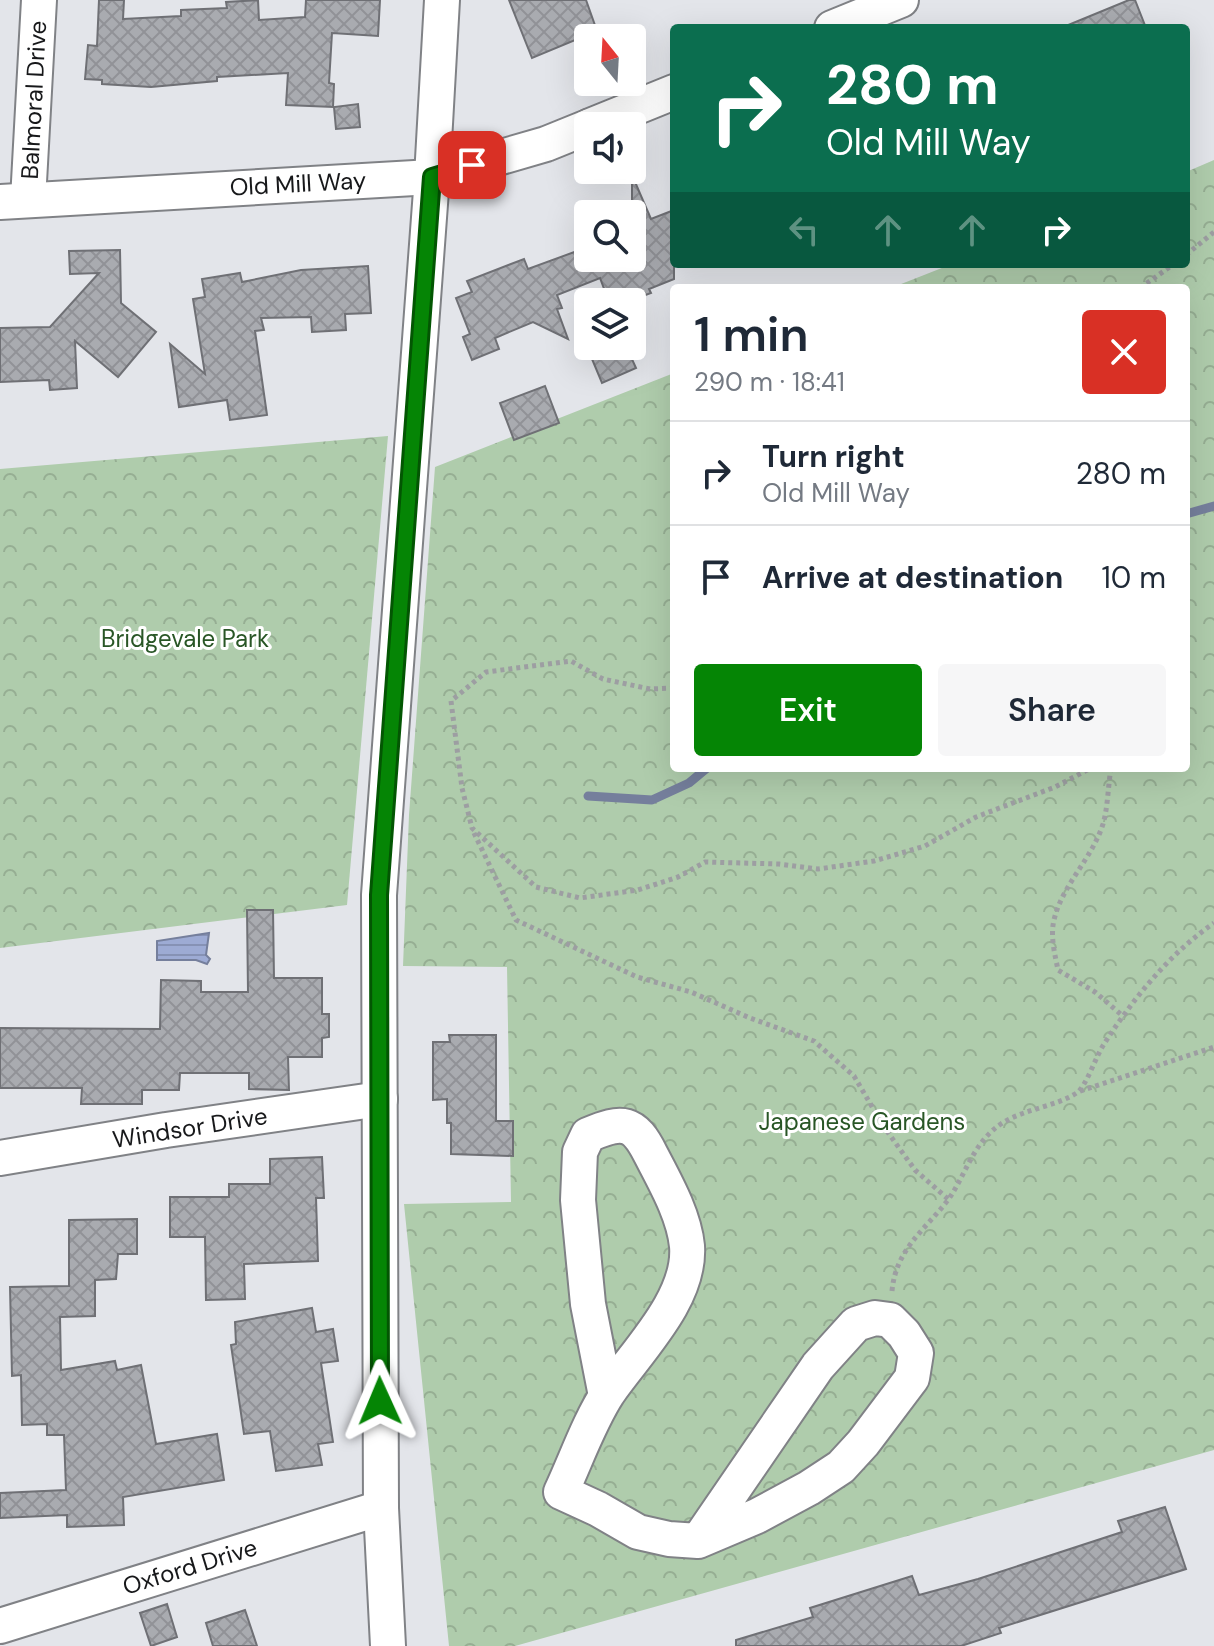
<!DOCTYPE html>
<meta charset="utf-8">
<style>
:root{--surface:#fff;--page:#f6f6f7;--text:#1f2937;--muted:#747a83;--line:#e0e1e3;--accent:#058505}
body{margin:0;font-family:"DM Sans",sans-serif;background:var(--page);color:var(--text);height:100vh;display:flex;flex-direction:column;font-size:30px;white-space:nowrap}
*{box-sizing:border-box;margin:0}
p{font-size:26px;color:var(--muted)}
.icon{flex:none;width:44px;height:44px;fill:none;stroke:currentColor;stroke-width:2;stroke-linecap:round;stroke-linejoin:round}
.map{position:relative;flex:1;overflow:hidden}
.panel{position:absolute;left:670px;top:284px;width:520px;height:488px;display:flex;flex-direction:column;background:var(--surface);border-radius:8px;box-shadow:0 8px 32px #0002}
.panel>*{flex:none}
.top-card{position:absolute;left:670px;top:24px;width:520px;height:244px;border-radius:8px;box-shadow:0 8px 32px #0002;background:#0b6e4f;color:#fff;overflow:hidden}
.needle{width:52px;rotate:342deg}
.controls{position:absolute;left:574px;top:24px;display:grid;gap:16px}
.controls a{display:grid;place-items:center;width:72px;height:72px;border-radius:8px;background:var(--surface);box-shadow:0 8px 32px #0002;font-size:40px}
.pin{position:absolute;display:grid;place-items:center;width:68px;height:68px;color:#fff;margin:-34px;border-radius:16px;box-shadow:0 4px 12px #0006}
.me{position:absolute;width:88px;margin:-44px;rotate:359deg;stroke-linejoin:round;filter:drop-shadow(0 0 6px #0008)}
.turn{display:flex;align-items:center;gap:28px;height:168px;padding:0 24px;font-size:36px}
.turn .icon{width:104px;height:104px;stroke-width:2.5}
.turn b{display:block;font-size:56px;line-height:68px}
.lanes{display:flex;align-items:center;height:76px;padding:0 24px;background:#0003;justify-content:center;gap:40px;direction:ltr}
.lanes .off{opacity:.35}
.round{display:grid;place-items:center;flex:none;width:84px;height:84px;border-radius:8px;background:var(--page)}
.summary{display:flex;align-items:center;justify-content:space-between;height:136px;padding:0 24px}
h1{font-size:48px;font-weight:600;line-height:60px}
.cta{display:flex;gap:16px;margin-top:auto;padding:16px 24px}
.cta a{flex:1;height:92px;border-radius:8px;background:var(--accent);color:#fff;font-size:32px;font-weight:600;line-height:92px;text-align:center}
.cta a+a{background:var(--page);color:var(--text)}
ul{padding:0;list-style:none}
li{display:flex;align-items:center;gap:24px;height:104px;padding:0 24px;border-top:2px solid var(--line)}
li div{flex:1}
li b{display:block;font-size:30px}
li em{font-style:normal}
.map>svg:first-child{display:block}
.park{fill:url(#park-crowns)}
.water{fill:url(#water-rules);stroke:#757f9c;stroke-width:2}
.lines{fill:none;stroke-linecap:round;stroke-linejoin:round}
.stream{stroke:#757f9c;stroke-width:9}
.building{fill:url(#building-cross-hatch);stroke:#6f7075;stroke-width:2}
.minor-casing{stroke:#808286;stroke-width:38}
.path{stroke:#9d9ea2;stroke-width:5;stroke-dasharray:4 4;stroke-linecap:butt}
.minor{stroke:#fff;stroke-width:34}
.route-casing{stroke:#035603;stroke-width:20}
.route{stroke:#058505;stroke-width:14}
.labels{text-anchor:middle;stroke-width:6;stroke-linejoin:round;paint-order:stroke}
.street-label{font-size:24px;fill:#17181a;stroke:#fff}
.park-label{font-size:24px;fill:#295626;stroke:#fff}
</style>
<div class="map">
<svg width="1214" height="1646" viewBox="0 0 1214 1646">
<defs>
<pattern id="park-crowns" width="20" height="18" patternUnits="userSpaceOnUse" patternTransform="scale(2)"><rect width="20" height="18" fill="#afccac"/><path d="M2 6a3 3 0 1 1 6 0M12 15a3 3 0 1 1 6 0" fill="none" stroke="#96ae93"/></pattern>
<pattern id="water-rules" width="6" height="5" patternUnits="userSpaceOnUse" patternTransform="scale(2)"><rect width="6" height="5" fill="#9dabd4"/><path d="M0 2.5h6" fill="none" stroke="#8692b5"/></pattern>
<pattern id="building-cross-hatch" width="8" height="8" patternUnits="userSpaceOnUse" patternTransform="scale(2)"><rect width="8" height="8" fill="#a9abb0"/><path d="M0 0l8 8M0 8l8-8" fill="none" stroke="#919297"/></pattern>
</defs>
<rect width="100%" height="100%" fill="#e3e5ea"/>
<g class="park">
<polygon points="1214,160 1214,1450 515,1646 449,1646 404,1204 511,1202 507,967 403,966 409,815 435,467 674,373 674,768 1186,768 1186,288 891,288 952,264 1186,264 1186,172"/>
<polygon points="388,436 347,905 0,948 0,469"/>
</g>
<polygon class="water" points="209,933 206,955 210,959 207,964 196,960 157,960 157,941"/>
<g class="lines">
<g class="stream">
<polyline points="1186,514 1214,506"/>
<polyline points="588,796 652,800 689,783 707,768"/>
</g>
</g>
<g class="building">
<polygon points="99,0 124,0 123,19 181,16 181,10 227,8 226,2 258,0 259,20 305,17 306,0 380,0 378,36 332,33 329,83 334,84 333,107 286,105 288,73 217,77 217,81 151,87 102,84 102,80 85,79 88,45 97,46"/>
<polygon points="509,0 586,0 597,31 532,58"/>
<polygon points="1129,0 1135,0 1146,28 1061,28"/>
<polygon points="358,104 360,127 336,129 334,107"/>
<polygon points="632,175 651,219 674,210 674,279 649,289 651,293 627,302 609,302 600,278 557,295 562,308 557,309 568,339 533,322 495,338 499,349 472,360 463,337 470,334 456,298 472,292 467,281 524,259 528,269 588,247 588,258 632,258"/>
<polygon points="120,250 121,303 156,332 118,377 75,341 77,388 50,390 49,380 0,382 0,328 50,327 99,273 70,274 69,251"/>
<polygon points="368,266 371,313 345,314 346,330 312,332 311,317 261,318 264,330 255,331 267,415 230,420 227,400 179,407 170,344 205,374 193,299 205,297 202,279 240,273 242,282 301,270"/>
<polygon points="623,346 626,346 636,368 602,383 592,359"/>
<polygon points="545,386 559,423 514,440 500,403"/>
<polygon points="247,910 273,910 274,978 322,978 322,1014 329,1014 329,1037 322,1038 322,1057 288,1057 289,1090 249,1089 249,1073 180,1073 179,1090 142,1090 142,1104 81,1104 82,1088 0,1088 0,1028 160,1029 161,980 201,981 201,992 248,992"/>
<polygon points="449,1035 496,1035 496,1121 513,1121 513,1156 451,1154 451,1123 447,1123 447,1099 433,1100 433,1042 450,1042"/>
<polygon points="322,1157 324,1198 316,1198 318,1261 244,1264 245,1299 206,1300 205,1237 170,1237 170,1197 229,1197 229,1184 270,1184 270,1159"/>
<polygon points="137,1219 137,1254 118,1254 116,1279 95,1280 95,1316 60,1317 61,1370 115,1361 117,1370 141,1365 156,1444 217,1434 224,1480 123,1497 124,1525 67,1527 67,1515 0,1518 0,1493 66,1490 64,1435 47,1435 47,1424 22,1425 21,1375 12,1376 10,1287 69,1286 69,1220"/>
<polygon points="312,1308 316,1332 333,1329 338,1361 321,1363 333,1442 318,1444 322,1465 276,1471 270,1431 244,1434 231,1345 236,1344 235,1322"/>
<polygon points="1165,1507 1186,1569 999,1628 1001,1633 961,1646 736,1646 736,1640 813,1617 810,1608 912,1576 919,1595 978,1579 1122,1532 1118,1521"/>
<polygon points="167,1604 177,1637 151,1646 140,1613"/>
<polygon points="245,1610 257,1646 213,1646 206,1623"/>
</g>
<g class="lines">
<g class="minor-casing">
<g id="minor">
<polyline points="832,28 901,0"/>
<polyline points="590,126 674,92"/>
<polyline points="28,200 39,0"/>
<polyline points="0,202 432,177 546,144 588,127"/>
<polyline points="0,1158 166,1130 380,1099"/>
<path d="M606,1396L588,1304L578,1200L580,1152L588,1135C623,1120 634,1121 651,1155C665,1182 684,1215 687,1246C691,1299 637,1351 608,1393C589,1422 576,1460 561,1492L598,1509L638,1532L669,1539L698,1541L757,1516L809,1488L841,1467L863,1443L912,1378L916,1353L904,1334L890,1320L875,1318L856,1324L818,1366L698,1541"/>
<polyline points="0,1626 381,1508"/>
<polyline points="388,1646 381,1508 379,895 432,177 442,0"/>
</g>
</g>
<g class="path">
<polyline points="1186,255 1214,232"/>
<polyline points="1140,288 1174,264"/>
<polyline points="674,688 650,689 603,679 571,661 486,672 451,701 462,788 472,828 536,887 580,898 638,890 678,877 705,862 779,864 818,869 874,861 925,846 976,817 1055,787 1091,768"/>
<path d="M1111,768C1108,786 1108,807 1103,824C1092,859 1062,885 1054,920C1050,936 1055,955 1058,970L1095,992L1124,1017"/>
<polyline points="474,833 516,920 637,977 691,992 750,1018 814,1041 854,1076 884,1127 915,1170 948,1199"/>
<polyline points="1080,1091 1214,1047"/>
<path d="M892,1291C896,1249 924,1231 948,1200C967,1173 973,1141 1004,1122C1025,1109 1058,1106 1078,1092C1087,1084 1096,1056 1104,1044C1133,999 1169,954 1214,923"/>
</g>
<use href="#minor" class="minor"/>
</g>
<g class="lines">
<g class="route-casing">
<polyline id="route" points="380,1401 379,895 432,177 472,165"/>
</g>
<use href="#route" class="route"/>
</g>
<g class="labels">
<g class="street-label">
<text transform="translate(34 100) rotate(-87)" y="8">Balmoral Drive</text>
<text transform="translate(298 184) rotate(-3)" y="8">Old Mill Way</text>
<text transform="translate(190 1128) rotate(-9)" y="8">Windsor Drive</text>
<text transform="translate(190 1567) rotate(-17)" y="8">Oxford Drive</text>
</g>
<g class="park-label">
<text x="185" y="647">Bridgevale Park</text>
<text x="862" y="1130">Japanese Gardens</text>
</g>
</g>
</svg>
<div class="controls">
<a><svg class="needle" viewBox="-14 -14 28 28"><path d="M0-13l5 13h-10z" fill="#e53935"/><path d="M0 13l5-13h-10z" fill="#747a83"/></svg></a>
<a><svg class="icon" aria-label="sound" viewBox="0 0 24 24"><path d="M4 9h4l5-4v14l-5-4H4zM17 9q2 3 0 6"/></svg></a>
<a><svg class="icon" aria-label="search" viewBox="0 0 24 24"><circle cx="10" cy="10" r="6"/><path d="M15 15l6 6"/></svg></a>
<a><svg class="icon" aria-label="layers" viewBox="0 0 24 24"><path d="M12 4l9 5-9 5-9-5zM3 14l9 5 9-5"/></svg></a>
</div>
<div class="pin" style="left:472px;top:165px;background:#d93025"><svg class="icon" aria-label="arrive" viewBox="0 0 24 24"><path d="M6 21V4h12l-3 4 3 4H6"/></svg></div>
<svg class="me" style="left:380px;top:1401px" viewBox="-20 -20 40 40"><path d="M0-17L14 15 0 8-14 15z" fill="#058505" stroke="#fff" stroke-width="4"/></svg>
<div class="top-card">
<div class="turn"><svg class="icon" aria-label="right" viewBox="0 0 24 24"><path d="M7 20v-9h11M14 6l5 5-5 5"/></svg><div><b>280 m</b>Old Mill Way</div></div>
<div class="lanes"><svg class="icon off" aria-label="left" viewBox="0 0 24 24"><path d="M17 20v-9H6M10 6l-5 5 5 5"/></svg><svg class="icon off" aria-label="ahead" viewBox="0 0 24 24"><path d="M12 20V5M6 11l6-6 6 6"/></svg><svg class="icon off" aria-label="ahead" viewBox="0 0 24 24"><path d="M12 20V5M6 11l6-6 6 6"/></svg><svg class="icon" aria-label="right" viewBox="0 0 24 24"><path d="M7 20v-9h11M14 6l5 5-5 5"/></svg></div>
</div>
<section class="panel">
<div class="summary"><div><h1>1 min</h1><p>290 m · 18:41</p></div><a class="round" style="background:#d93025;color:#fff"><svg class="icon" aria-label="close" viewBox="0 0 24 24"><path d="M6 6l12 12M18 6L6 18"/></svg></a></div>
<ul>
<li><svg class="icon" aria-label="right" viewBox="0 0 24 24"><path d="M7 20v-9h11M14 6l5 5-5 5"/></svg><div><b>Turn right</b><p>Old Mill Way</p></div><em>280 m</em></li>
<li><svg class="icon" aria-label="arrive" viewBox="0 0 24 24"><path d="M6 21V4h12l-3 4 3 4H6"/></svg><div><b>Arrive at destination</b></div><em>10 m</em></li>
</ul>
<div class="cta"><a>Exit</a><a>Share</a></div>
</section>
</div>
